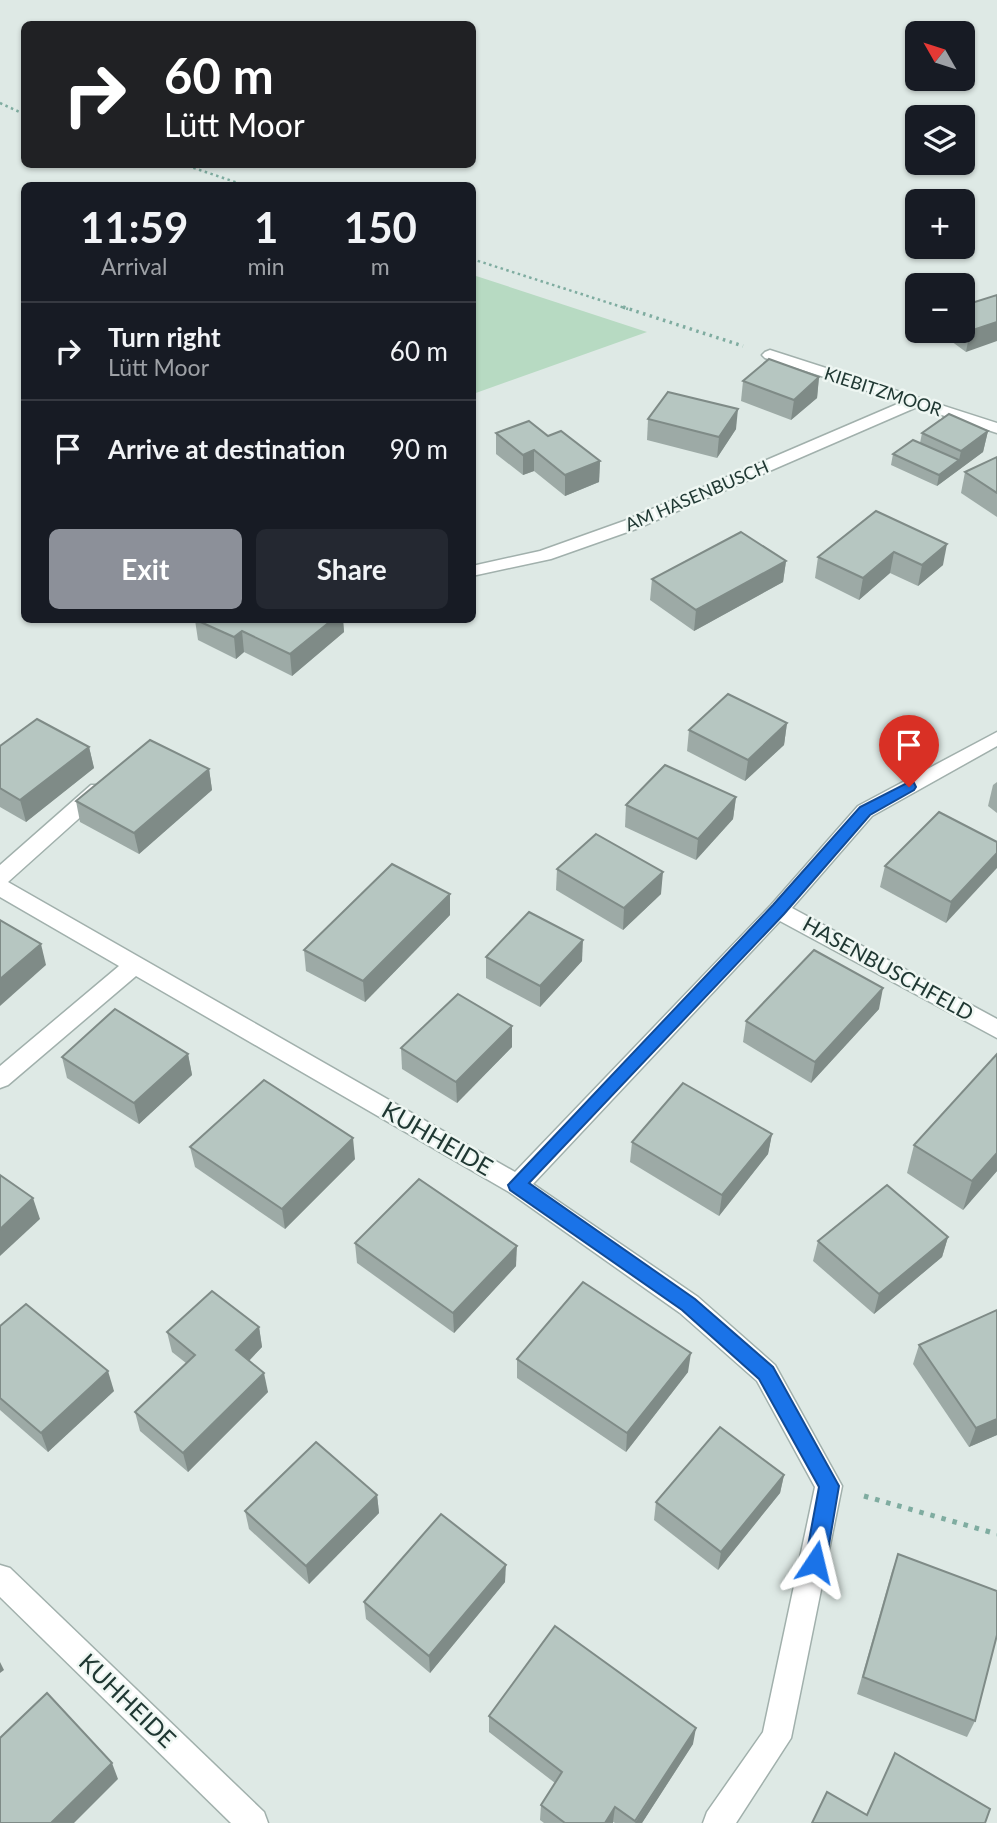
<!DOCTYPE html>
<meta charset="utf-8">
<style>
:root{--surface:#171b24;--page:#242831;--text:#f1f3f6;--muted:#9ea1a6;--line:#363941;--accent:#8c9099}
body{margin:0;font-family:Lato,sans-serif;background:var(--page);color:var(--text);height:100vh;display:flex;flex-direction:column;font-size:26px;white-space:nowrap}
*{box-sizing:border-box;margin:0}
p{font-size:23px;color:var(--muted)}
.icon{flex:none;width:38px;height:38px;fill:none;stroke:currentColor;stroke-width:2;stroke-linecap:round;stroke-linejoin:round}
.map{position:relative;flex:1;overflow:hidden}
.side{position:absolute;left:21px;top:182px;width:455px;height:441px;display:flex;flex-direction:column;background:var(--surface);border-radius:10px;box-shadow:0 2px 5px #0004}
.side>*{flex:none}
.banner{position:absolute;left:21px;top:21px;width:455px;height:147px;border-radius:10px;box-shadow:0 2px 5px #0004;background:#202124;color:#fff;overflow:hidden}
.needle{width:46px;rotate:309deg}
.fabs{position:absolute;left:905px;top:21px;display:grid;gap:14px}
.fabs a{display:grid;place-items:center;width:70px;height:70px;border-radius:10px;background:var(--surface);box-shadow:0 2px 5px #0004;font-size:35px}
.pin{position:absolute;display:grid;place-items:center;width:60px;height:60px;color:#fff;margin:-72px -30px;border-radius:50% 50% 50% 0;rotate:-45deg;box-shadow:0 0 7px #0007}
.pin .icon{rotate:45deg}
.me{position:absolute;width:77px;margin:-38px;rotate:10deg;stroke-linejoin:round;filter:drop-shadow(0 0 5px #0008)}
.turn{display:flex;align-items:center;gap:24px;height:147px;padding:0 28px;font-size:32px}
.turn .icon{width:91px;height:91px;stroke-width:2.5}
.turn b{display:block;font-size:49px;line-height:60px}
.eta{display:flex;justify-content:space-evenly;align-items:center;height:119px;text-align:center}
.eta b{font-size:42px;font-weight:700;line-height:49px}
.cta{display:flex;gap:14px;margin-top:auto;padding:14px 28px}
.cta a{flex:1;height:80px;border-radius:10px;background:var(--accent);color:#fff;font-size:28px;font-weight:700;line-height:80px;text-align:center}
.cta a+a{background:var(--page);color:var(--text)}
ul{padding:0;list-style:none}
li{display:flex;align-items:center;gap:21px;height:98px;padding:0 28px;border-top:2px solid var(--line)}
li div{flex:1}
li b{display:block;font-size:26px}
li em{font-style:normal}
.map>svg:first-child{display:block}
.green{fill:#b7dac2}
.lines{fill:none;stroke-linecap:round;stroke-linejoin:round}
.minor-casing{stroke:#a1b0ac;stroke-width:3}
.path-far2{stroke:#7faca0;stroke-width:2.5;stroke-dasharray:2.5 3.5;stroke-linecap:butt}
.path-far1{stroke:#7faca0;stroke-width:3.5;stroke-dasharray:2.5 4.5;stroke-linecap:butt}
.path{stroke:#7faca0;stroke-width:5;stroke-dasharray:4.5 7;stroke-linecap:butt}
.minor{fill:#fff;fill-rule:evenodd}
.wall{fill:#9daaa6}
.shaded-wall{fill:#7f8b87}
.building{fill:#b6c6c1;stroke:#7f8b87;stroke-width:2}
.route{fill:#1a73e8;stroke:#114b97;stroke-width:2}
.labels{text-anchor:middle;stroke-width:5;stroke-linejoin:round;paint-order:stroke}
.far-street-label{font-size:18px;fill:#203833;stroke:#eef6f2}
.street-label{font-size:21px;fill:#203833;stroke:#eef6f2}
.near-street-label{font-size:24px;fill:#203833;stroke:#eef6f2}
</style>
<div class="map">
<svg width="997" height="1823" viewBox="0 0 997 1823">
<rect width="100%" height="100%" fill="#dee9e5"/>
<polygon class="green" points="473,275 647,332 473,394"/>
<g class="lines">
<g class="minor-casing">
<g id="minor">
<polygon points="770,350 997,423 997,433 917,407 636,529 551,559 472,576 472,566 540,551 624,521 902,402 765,358 762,355 765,352"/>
<polygon points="997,732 997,746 872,816 792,908 997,1019 997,1038 780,921 533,1184 698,1297 775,1365 842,1486 791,1738 736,1823 703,1823 707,1812 763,1732 815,1487 757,1381 680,1313 509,1192 136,976 8,1085 0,1088 0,1066 119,966 0,897 0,865 91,785 105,785 108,790 105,795 8,882 515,1172 771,905 858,806"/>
<polygon points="0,1565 10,1568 264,1812 268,1823 231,1823 0,1597"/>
</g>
</g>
<g class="path-far2">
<polyline points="0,103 24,114"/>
<polyline points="182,164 247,186"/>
<polyline points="472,259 628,309"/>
</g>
<polyline class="path-far1" points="623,307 743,346"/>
<polyline class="path" points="864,1496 997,1534"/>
<use href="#minor" class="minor"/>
</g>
<g class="wall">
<polygon points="997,295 966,352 940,333 940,331 962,331 962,306"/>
<polygon points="819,377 817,398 791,420 741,401 743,381"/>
<polygon points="648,419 736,429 717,458 647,440"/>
<polygon points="988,431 983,452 937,486 891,465 893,454 920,443 922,433"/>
<polygon points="496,433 548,436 600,461 599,482 565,496 534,471 523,475 496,454"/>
<polygon points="997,457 997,517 961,493 965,472"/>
<polygon points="876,511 943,565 918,586 890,573 859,600 815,578 818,557"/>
<polygon points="786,561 783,582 694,631 650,600 652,579"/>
<polygon points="195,620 343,620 344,632 292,676 244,652 236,659 198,640"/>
<polygon points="787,723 784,745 745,781 687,751 689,730"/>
<polygon points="0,746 89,747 94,768 26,822 0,807"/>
<polygon points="209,769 212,790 139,854 80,822 76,801"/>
<polygon points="997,782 997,813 988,806 993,785"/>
<polygon points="736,797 733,819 696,860 625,827 626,805"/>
<polygon points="997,842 946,923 880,887 885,866"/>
<polygon points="557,869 661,894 623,930 556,890"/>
<polygon points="450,894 450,915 365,1002 306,971 304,950"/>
<polygon points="486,957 582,961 540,1007 486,978"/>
<polygon points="879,1009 811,1083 743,1042 746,1021"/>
<polygon points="512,1047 457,1103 402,1069 401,1048"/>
<polygon points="188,1054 192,1075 139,1124 67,1078 62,1057"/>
<polygon points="772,1134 768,1154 719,1216 630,1162 632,1142"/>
<polygon points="914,1145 997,1171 963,1210 907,1173"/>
<polygon points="190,1147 355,1159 285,1229 195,1167"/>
<polygon points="948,1237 942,1257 874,1314 813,1261 818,1241"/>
<polygon points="355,1243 516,1266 454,1333 357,1263"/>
<polygon points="997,1310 997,1435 969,1447 913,1364 919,1345"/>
<polygon points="0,1326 114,1391 48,1452 0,1410"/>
<polygon points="259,1327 262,1347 249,1361 268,1392 188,1472 140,1431 135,1412 186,1363 172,1352 167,1332"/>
<polygon points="517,1359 688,1372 626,1452 517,1378"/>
<polygon points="784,1475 780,1493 718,1570 654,1520 656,1502"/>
<polygon points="377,1495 379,1513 309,1584 249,1529 245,1511"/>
<polygon points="898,1554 975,1721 967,1737 857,1694 892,1571"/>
<polygon points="505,1582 430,1673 366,1619 364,1602"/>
<polygon points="489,1716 693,1744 642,1823 615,1823 613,1822 613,1823 544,1823 540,1820 541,1805 555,1783 489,1732"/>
</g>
<g class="shaded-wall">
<polygon points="997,322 997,341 966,352 970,331"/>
<polygon points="819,377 817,398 791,420 794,400"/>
<polygon points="738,409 736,429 717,458 719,437"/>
<polygon points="988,431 983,452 937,486 939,475 959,460 961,451"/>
<polygon points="534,450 534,471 523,475 523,455"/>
<polygon points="600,461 599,482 565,496 565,475"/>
<polygon points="476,464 476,485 472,487 472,466"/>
<polygon points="947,544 943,565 918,586 922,565"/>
<polygon points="894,552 890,573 859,600 863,578"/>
<polygon points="786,561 783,582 694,631 696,610"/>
<polygon points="332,620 343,620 344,632 292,676 290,654"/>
<polygon points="242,631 244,652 236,659 234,637"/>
<polygon points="787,723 784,745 745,781 748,760"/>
<polygon points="89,747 94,768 26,822 20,800"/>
<polygon points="209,769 212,790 139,854 134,833"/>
<polygon points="736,797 733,819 696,860 698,839"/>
<polygon points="997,853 997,868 946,923 951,902"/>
<polygon points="663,872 661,894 623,930 624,908"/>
<polygon points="450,894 450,915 365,1002 363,981"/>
<polygon points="583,940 582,961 540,1007 540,986"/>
<polygon points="41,944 46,965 0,1006 0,979"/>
<polygon points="883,988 879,1009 811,1083 815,1062"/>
<polygon points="512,1026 512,1047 457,1103 456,1082"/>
<polygon points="188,1054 192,1075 139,1124 134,1103"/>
<polygon points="772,1134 768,1154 719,1216 722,1195"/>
<polygon points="353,1138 355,1159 285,1229 282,1209"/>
<polygon points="997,1153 997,1171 963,1210 972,1181"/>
<polygon points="33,1198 40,1219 0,1256 0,1229"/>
<polygon points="948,1237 942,1257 874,1314 879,1294"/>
<polygon points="517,1246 516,1266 454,1333 453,1313"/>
<polygon points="259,1327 262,1347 240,1370 236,1350"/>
<polygon points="691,1353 688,1372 626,1452 627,1433"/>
<polygon points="108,1371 114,1391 48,1452 41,1433"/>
<polygon points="264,1373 268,1392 188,1472 183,1453"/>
<polygon points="997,1419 997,1435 969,1447 976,1428"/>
<polygon points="784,1475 780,1493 718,1570 721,1552"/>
<polygon points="377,1495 379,1513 309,1584 306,1566"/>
<polygon points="506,1565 505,1582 430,1673 429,1656"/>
<polygon points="0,1662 4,1670 0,1673"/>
<polygon points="696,1728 693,1744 642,1823 635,1823"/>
<polygon points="112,1763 118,1779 74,1823 51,1823"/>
<polygon points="615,1807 613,1822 613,1823 605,1823"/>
</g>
<g class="building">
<polygon points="997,295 997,322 970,331 962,326 962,306"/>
<polygon points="769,359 819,377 794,400 743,381"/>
<polygon points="668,392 738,409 719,437 648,419"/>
<polygon points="949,414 988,431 961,451 922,433"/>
<polygon points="529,421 548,436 561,431 600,461 565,475 534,450 523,455 496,433"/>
<polygon points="913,440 959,460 939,475 893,454"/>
<polygon points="997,457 997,493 965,472"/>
<polygon points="876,511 947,544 922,565 894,552 863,578 818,557"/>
<polygon points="741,532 786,561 696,610 652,579"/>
<polygon points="196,620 332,620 290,654 242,631 234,637"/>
<polygon points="728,694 787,723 748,760 689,730"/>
<polygon points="37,719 89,747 20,800 0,788 0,746"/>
<polygon points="150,740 209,769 134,833 76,801"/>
<polygon points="665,765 736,797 698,839 626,805"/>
<polygon points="939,812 997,842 997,853 951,902 885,866"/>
<polygon points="596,834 663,872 624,908 557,869"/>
<polygon points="392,864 450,894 363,981 304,950"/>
<polygon points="529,912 583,940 540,986 486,957"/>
<polygon points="0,920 41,944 0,979"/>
<polygon points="814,950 883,988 815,1062 746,1021"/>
<polygon points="458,994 512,1026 456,1082 401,1048"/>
<polygon points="115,1009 188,1054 134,1103 62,1057"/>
<polygon points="997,1054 997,1153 972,1181 914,1145"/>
<polygon points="264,1080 353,1138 282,1209 190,1147"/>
<polygon points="683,1083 772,1134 722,1195 632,1142"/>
<polygon points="0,1175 33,1198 0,1229"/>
<polygon points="419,1179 517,1246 453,1313 355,1243"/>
<polygon points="887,1185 948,1237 879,1294 818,1241"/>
<polygon points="583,1282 691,1353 627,1433 517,1359"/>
<polygon points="212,1291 259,1327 236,1350 264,1373 183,1453 135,1412 195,1355 167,1332"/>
<polygon points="26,1304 108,1371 41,1433 0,1398 0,1326"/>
<polygon points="997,1310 997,1419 976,1428 919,1345"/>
<polygon points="720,1427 784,1475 721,1552 656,1502"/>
<polygon points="316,1442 377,1495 306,1566 245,1511"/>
<polygon points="441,1514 506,1565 429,1656 364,1602"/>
<polygon points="898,1554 997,1591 997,1635 975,1721 863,1677"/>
<polygon points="555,1626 696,1728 635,1821 615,1807 605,1823 565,1823 541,1805 562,1772 489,1716"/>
<polygon points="47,1693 112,1763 51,1823 0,1823 0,1738"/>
<polygon points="895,1753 990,1809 985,1823 812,1823 827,1792 867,1815"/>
</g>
<polygon class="route" points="909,782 914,783 916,787 914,790 870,815 784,914 529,1183 695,1299 773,1367 839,1486 826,1562 823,1569 815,1572 808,1569 805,1562 819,1487 759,1379 682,1310 510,1190 508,1185 773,905 860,807"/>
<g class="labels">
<g class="far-street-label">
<text transform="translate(883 392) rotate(18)" y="6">KIEBITZMOOR</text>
<text transform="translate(697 496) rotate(-23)" y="6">AM HASENBUSCH</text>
</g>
<g class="street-label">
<text transform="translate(888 969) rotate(29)" y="7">HASENBUSCHFELD</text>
</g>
<g class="near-street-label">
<text transform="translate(437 1139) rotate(30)" y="8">KUHHEIDE</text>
<text transform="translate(127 1701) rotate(44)" y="8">KUHHEIDE</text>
</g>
</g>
</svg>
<div class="fabs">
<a><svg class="needle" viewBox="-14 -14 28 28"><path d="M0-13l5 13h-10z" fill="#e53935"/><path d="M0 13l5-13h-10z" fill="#9ea1a6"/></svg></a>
<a><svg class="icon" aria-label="layers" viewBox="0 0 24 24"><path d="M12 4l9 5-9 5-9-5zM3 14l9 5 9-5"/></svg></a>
<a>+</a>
<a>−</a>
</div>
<div class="pin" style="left:909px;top:787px;background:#d93025"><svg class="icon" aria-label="arrive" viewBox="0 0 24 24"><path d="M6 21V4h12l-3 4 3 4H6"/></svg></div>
<svg class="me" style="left:815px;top:1562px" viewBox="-20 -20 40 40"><path d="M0-17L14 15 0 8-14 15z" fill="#1a73e8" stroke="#fff" stroke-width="4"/></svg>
<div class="banner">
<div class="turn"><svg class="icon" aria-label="right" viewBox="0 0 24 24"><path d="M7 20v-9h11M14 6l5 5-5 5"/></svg><div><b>60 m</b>Lütt Moor</div></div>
</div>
<section class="side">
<div class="eta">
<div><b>11:59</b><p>Arrival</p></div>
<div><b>1</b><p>min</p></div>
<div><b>150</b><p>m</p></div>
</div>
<ul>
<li><svg class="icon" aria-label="right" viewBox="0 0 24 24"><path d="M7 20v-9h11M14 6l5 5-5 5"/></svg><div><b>Turn right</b><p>Lütt Moor</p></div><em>60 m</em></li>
<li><svg class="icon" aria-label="arrive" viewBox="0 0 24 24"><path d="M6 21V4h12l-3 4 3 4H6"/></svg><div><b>Arrive at destination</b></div><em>90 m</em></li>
</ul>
<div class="cta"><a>Exit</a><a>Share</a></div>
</section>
</div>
